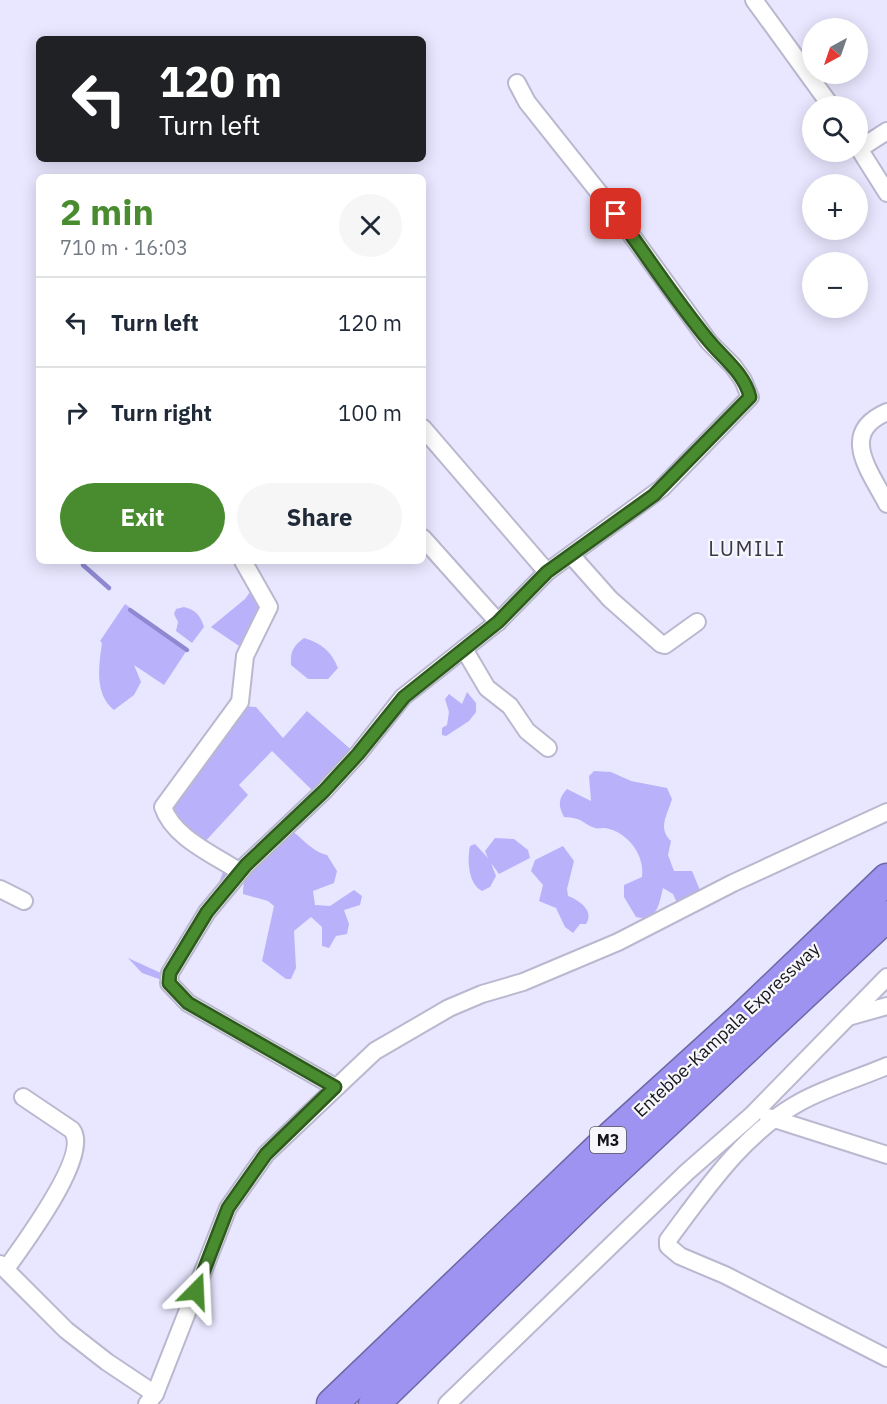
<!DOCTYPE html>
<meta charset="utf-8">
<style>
:root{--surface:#fff;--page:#f6f6f7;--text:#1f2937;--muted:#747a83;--line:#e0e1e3;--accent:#498c2f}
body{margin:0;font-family:"IBM Plex Sans",sans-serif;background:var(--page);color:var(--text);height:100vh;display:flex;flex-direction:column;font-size:22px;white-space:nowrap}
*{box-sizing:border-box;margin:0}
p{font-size:20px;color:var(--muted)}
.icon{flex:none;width:33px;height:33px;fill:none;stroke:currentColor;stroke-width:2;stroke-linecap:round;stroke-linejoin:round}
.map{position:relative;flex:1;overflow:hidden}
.sheet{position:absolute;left:36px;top:174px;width:390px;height:390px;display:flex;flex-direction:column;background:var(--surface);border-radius:9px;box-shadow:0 3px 15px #0003}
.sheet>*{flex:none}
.banner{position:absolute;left:36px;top:36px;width:390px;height:126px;border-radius:9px;box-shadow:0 3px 15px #0003;background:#202124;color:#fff;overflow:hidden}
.needle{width:39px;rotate:220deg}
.fabs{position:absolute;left:802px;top:18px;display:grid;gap:12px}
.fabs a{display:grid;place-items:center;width:66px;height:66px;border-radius:50%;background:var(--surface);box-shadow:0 3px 15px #0003;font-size:30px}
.pin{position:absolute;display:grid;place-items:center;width:51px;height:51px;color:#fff;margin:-26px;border-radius:12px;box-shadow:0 3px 9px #0006}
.me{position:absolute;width:66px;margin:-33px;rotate:21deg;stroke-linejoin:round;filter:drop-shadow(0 0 4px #0008)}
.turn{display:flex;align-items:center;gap:21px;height:126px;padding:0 24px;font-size:27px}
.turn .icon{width:78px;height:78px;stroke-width:2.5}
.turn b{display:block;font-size:42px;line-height:51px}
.round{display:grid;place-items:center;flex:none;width:63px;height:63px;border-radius:32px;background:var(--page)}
.headline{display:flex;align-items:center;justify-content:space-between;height:102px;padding:0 24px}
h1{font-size:36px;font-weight:700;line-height:45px;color:var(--accent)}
.action{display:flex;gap:12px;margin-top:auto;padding:12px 24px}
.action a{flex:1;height:69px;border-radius:36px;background:var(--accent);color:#fff;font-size:24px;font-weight:700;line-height:69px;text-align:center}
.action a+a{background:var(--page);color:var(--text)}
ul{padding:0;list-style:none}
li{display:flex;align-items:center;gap:18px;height:90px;padding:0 24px;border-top:2px solid var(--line)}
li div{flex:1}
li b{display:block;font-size:22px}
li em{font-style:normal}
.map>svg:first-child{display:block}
.green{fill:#b9b2fb}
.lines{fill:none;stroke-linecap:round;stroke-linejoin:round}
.stream{stroke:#9088d1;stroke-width:4.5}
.street-casing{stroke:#bab8cf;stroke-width:20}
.highway-casing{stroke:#6e67a6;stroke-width:33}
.street{stroke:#fff;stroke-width:16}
.highway{stroke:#9e93f0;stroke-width:30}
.route-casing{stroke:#2f5b1f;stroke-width:15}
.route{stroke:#498c2f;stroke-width:10}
.labels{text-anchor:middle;stroke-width:4.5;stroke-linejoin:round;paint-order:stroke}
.shield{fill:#f7f6fb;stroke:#58585f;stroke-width:1.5}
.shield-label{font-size:16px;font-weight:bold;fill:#14141c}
.street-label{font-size:18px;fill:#14141c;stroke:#f7f6fb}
.quarter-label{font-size:21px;letter-spacing:1.5px;fill:#39384a;stroke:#f7f6fb}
</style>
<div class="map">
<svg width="887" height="1404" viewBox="0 0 887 1404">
<rect width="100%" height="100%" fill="#e8e7ff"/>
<g class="green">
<polygon points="255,585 265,601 245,650 211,627 245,599"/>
<path d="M125,604L187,650L164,685L134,665L141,682L134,695L114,710C94,694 99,665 102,643L100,641Z"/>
<path d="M184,607C196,610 200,615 204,627L192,643L176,631L178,622L174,614L176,609Z"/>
<path d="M304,638C321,643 331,651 338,668L328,679H308L291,665C290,652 293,646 304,638Z"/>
<polygon points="467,692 476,703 476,712 469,721 446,736 442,735 442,728 447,725 449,712 445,699 449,694 462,704"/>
<polygon points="242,706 256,707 283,738 307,711 355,753 315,793 272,751 239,785 248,795 202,845 166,809"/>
<path d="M594,771L611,772L631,781L667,788L672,799C668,814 657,828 671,841L668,855L674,871H692L702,895L677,903L673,894L663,888C659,905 657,922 636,917L624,897V885L642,877C645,855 628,832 605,828C602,828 598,829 595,828C581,823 584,818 564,817C558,805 558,799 567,789L591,801L589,776Z"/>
<path d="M289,829C302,837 312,852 327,855L337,871L334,883L313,891L315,905L330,906L354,890L362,896L360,905L344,910L349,924L347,934L336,936L329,948L322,946V927L311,917L294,931L296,968L291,979H286L262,961L274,906L268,901L243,894C242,865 269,848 289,829Z"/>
<path d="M495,838L514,839L528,850L530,858L499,874L491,863L496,876L490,887L482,891C468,884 467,860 470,846L475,844L488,858L485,851Z"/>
<path d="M563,846L574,861L567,889L568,896C579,900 595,911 586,924H580L573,933L565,927L556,908L539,901L543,885L531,871L535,860Z"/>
<polygon points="225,867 233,874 164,977 159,979 142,973 128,958 163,974 218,885"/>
</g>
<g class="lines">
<g class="stream">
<polyline points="84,561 83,565 109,588"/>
<polyline points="130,610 187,650"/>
</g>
<g class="street-casing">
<g id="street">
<polyline points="754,0 831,106"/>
<polyline points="858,147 887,193"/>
<polyline points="859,149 887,131"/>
<path d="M887,412C838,433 870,471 887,504"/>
<polyline points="423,428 547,572"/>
<polyline points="423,538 498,622"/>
<polyline points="571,555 610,599 661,644 665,645 697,622"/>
<polyline points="464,649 487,688 510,706 527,731 548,748"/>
<path d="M240,872C215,855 173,838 163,807L240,702L245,656L269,607L243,561"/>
<polyline points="0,889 24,901"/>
<polyline points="848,1017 887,1006"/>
<path d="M887,1066C859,1078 828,1087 802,1101C744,1132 706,1189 668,1240V1246L680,1256L725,1275L887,1358"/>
<polyline points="335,1087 188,1003 169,983 170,973 207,912 246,865 324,791 358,754 403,697 498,622 547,572 662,488 750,397 743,380 733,366 709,342 616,214 527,102 517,83"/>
<polyline points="768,1117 887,1155"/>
<polyline points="0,1264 66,1330 107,1362 155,1394"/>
<path d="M6,1269C22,1246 91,1155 72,1130L23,1097"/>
<polyline points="147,1404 155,1394 228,1208 266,1154 375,1051 449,1008 482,994 523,982 618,942 733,883 887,812"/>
<polyline points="447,1404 687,1172 752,1115 887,977"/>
</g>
</g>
<g class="highway-casing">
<g id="highway">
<polyline points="332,1404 613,1135 744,1016 887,879"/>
<polyline points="374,1404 591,1193 887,916"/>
</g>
</g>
<use href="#street" class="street"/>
<use href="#highway" class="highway"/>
</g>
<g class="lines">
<g class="route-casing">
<path id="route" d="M196,1291L228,1208L266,1154L335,1087L188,1003L169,983L170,973L207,912L246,865L324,791L358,754L404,697L498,622L547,572L654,495L750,397C744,373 724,359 709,341C676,301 647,256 616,214"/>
</g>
<use href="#route" class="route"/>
</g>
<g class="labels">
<rect class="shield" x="590" y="1127" width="36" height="26" rx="4.5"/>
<g class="shield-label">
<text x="608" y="1146">M3</text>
</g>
<g class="street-label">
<text transform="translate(727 1030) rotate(-43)" y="6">Entebbe-Kampala Expressway</text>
</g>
<g class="quarter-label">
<text x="747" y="556">LUMILI</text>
</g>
</g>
</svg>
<div class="fabs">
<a><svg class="needle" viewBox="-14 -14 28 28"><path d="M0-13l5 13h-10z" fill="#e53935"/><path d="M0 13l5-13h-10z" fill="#747a83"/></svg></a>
<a><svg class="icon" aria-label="search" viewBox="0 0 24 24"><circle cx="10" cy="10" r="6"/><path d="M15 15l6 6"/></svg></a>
<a>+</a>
<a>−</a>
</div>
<div class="pin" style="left:616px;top:214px;background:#d93025"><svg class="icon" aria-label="arrive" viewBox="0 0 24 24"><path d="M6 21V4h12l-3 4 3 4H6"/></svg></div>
<svg class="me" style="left:196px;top:1291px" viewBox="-20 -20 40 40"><path d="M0-17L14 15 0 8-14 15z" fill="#498c2f" stroke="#fff" stroke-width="4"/></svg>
<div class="banner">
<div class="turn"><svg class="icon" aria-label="left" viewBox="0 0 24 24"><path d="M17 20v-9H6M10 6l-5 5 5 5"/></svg><div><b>120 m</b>Turn left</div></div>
</div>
<section class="sheet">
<div class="headline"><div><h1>2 min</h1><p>710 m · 16:03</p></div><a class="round"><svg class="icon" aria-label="close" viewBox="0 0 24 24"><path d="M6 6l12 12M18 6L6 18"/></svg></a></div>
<ul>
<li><svg class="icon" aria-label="left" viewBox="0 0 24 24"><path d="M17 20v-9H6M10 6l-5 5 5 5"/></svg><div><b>Turn left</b></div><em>120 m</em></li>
<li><svg class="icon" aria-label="right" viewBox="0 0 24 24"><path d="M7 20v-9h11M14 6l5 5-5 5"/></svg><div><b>Turn right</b></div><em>100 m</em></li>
</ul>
<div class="action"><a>Exit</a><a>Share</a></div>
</section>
</div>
